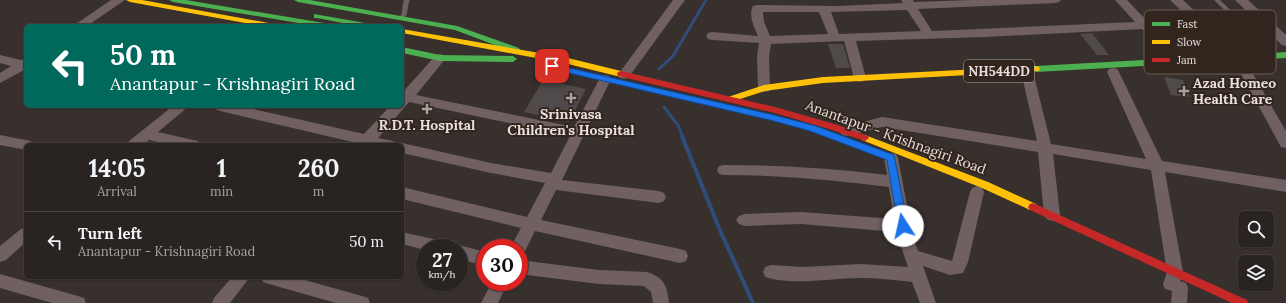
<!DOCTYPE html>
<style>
:root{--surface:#292421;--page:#35302e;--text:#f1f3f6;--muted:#a5a4a5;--line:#45413f}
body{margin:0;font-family:Lora,serif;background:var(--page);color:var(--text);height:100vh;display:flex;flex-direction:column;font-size:15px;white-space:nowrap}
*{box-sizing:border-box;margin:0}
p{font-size:13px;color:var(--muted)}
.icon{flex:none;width:22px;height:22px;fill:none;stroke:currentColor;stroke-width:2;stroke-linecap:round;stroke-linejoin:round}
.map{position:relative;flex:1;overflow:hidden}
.details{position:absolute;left:24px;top:143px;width:380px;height:136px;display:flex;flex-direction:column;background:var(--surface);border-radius:6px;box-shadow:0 1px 3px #0004,0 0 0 1px var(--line)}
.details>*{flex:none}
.banner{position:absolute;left:24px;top:24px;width:380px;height:84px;border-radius:6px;box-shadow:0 1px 3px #0004,0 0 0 1px var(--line);background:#00695c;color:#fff;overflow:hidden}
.tools{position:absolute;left:1238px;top:211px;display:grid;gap:8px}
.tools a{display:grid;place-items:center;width:36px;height:36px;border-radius:6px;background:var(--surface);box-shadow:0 1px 3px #0004,0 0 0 1px var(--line);font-size:20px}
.speed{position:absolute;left:416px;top:239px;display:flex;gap:8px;font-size:20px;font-weight:700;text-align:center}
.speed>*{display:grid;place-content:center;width:52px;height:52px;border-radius:50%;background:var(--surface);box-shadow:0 1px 3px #0004,0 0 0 1px var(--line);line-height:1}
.speed small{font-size:10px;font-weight:400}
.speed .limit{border:6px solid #d22;background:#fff;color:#111}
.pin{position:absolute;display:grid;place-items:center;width:34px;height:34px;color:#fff;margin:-17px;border-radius:8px;box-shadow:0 2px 6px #0006}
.me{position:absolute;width:44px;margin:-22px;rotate:350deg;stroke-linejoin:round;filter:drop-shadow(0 0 3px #0008)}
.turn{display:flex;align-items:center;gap:14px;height:84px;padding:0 20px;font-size:18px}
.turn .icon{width:52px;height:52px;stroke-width:2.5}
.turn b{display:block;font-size:28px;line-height:34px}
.eta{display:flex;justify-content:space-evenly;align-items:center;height:68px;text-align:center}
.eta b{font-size:24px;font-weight:700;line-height:28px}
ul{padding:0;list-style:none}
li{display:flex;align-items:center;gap:12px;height:60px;padding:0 20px;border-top:1px solid var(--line)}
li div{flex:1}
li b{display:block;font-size:15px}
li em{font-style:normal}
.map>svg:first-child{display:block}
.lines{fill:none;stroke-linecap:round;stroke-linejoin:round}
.stream-far1{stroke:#2f4c7b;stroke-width:3}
.stream{stroke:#2f4c7b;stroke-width:4}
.building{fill:#504a4a}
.lane{fill:#706062;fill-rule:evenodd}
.street{fill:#706062;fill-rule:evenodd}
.fast{fill:#4caf50;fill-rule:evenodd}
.slow{fill:#ffc107;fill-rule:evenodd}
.jam{fill:#c62828;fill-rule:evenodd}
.route{fill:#1a73e8;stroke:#114b97}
.poi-dot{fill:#a9a29c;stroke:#31251d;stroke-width:1.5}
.labels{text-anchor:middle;stroke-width:4;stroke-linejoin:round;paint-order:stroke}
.shield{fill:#31251d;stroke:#b0a7a1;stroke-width:1}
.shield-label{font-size:13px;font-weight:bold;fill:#e7dfd9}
.poi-label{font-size:14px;font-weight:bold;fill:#e7dfd9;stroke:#31251d}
.street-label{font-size:14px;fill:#e7dfd9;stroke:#31251d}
.key{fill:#31251d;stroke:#685d55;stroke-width:1}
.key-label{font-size:11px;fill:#e7dfd9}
</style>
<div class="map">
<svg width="1286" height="303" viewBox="0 0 1286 303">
<rect width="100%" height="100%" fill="#37302c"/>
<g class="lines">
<g class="stream-far1">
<polyline points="659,69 673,56 706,0"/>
<polyline points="664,107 678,125 683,137"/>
</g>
<polyline class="stream" points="682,136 719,228 753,303"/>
</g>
<g class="building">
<polygon points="1092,33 1109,55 1097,55 1080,34"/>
<polygon points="828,44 843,44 850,68 836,68"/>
<polygon points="1164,77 1183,80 1190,97 1171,95"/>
<polygon points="543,80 586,89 569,122 524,112"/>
</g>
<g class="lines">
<g class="lane">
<path d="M404,0H410C406,7 410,15 402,20L399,18C404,12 401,7 404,0Z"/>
<polygon points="1214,0 1220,0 1276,54 1277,55 1276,56 1272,56"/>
</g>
<g class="street">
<polygon points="111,0 125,0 87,26 73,26"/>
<polygon points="673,0 685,0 628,78 624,79 620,78 618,75 620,72"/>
<path d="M901,0H913L914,2L972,0H1061L1059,2L1055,3L918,9L932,31L1135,22L1115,0H1127L1185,61L1183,64H1175L1142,29L985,37L856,41L866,78L864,81L860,82L856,81L854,78L844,41L771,44L769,57L770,88L769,91L764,92L759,91L758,88L757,57L759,43L712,40L708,39L706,36L708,33L712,32L758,36C754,27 748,15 753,6L757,5L838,6L903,3ZM907,10L921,31L839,34L831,12ZM763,12H819L828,34L770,36L764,22Z"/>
<polygon points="1170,0 1183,0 1241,54 1243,57 1241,60 1233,60"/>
<polygon points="1235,0 1248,0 1286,35 1286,46 1282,45"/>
<polygon points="440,54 444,55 446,58 416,95 574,127 601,76 605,75 609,76 611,79 562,180 659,191 664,193 666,197 664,201 659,203 556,190 541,220 680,249 686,251 688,256 686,261 680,263 535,231 524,253 519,254 519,248 510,248 521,228 402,199 402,187 527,217 545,183 491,173 402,153 402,145 397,145 402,143 491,163 551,173 570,136 409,102 378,138 393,141 395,145 356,145 357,143 220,111 215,109 213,106 240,106 364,134 390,106 402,106 402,93 436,55"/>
<polygon points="0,55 21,60 26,58 26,69 0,83 0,73 11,66 0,63"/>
<polygon points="1242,61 1246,62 1286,131 1286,148 1281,147 1236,65 1238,62"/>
<polygon points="1113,68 1117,69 1119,72 1162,161 1286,180 1286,192 1165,172 1183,272 1180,281 1186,283 1188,288 1187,303 1171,303 1172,291 1165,289 1163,284 1167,272 1151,170 1053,154 1060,215 1057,219 1052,221 1047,219 1044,215 1038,152 882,127 846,136 841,134 839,131 841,128 882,117 1037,141 1022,76 1024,73 1028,72 1032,73 1034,76 1051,144 1146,159 1107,72 1109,69"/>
<polygon points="173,106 189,106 158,132 193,140 198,141 200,145 170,145 149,140 143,145 127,145 129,141"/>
<polygon points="0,135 31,141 33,145 26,145 26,150 0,145"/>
<path d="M891,153L896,154L898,158L913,237L918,251L952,261L970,192L972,188L977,186L982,188L984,192L968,262L963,273L950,275L923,266L936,303H920L912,282C895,280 877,278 860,278C832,278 792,286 765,277L763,272L765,267L771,265L803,267L861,264L908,267L896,232L801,224L744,226L739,224L736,220L739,216L744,214L801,212L894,219L889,187C834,180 779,175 724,175L719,174L717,170L719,166L724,165C778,165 833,168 887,175L884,158L886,154Z"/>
<polygon points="26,227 26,242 6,260 0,262 0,246 21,229"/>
<polygon points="402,232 442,241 448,243 450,248 425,248 425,250 402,244"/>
<polygon points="459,245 485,252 485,266 459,259 459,248 453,248"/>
<path d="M519,260L599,270L647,272C665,278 667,286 669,303H653L651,292L644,286L599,284L519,274Z"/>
<polygon points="0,274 78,296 84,298 86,303 52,303 0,288"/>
<polygon points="232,277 250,277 230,303 212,303 214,298"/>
<polygon points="261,277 294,277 362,296 368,298 370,303 336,303 269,284 263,282"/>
<polygon points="492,282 508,282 498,303 481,303"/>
</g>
<g class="fast">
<polygon points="169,0 186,0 330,24 334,26 316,26 173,2"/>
<polygon points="294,0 310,0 457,26 519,48 520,50 519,52 513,52 455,30 298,2"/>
<polygon points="314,14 371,24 375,26 358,26 317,18 314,18"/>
<polygon points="402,47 440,55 513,56 517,59 513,62 440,61 402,53"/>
<polygon points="1286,52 1286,58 1036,72 1032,69 1036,66"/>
</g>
<g class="slow">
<polygon points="126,0 142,0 274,24 278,26 261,26 130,2"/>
<polygon points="402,29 568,58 621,71 625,74 621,77 568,64 402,33"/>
<polygon points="1036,66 1039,67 1040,69 1039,71 823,83 765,91 731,102 727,99 728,97 764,85 823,77"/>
<polygon points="865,135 988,182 1036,204 1038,207 1036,210 1030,210 982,188 862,140 861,138"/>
</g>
<g class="jam">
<polygon points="621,71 775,107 838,125 868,136 869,138 865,141 832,130 775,113 618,76 617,74 618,72"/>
<polygon points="1033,203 1247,300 1248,303 1232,303 1030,210 1028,207 1030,204"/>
</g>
</g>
<polygon class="route" points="549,64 552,64 774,115 816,126 894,155 908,226 907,229 900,229 898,226 887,160 810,131 774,121 552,69 549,68"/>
<g class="poi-dot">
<path d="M1182 85h4v4h4v4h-4v4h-4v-4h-4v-4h4z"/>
<path d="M569 92h4v4h4v4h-4v4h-4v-4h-4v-4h4z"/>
<path d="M425 103h4v4h4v4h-4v4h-4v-4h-4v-4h4z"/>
</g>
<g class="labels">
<rect class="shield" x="964" y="60" width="70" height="22" rx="3"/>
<g class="shield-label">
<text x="999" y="76">NH544DD</text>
</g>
<g class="poi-label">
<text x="1193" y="88" text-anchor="start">Azad Homeo<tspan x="1193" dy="16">Health Care</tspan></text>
<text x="571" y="119">Srinivasa<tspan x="571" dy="16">Children's Hospital</tspan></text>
<text x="427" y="130">R.D.T. Hospital</text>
</g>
<g class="street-label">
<text transform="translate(896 137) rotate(20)" y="5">Anantapur - Krishnagiri Road</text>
</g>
</g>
<rect x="1144" y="10" width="132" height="64" rx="6" class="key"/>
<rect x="1152" y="22" width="18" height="4" fill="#4caf50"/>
<rect x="1152" y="40" width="18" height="4" fill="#ffc107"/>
<rect x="1152" y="58" width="18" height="4" fill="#c62828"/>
<g class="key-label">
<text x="1177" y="28">Fast</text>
<text x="1177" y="46">Slow</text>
<text x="1177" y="64">Jam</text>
</g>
</svg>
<div class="tools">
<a><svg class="icon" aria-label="search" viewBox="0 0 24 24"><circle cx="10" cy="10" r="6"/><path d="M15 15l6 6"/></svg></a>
<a><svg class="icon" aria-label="layers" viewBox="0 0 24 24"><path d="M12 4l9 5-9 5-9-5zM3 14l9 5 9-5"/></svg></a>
</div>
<div class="speed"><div>27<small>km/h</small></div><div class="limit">30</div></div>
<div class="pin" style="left:552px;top:66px;background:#d93025"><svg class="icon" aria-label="arrive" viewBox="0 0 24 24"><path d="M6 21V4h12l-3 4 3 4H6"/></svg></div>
<svg class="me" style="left:903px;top:226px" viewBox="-20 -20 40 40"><circle r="19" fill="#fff"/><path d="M0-13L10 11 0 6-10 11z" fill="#1a73e8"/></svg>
<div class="banner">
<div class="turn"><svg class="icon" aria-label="left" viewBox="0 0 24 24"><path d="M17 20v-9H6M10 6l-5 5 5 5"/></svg><div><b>50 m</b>Anantapur - Krishnagiri Road</div></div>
</div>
<section class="details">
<div class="eta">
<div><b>14:05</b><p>Arrival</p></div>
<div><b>1</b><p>min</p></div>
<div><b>260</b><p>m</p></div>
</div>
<ul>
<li><svg class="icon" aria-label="left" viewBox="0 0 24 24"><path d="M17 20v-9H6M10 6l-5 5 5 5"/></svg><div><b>Turn left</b><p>Anantapur - Krishnagiri Road</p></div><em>50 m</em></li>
</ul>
</section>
</div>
